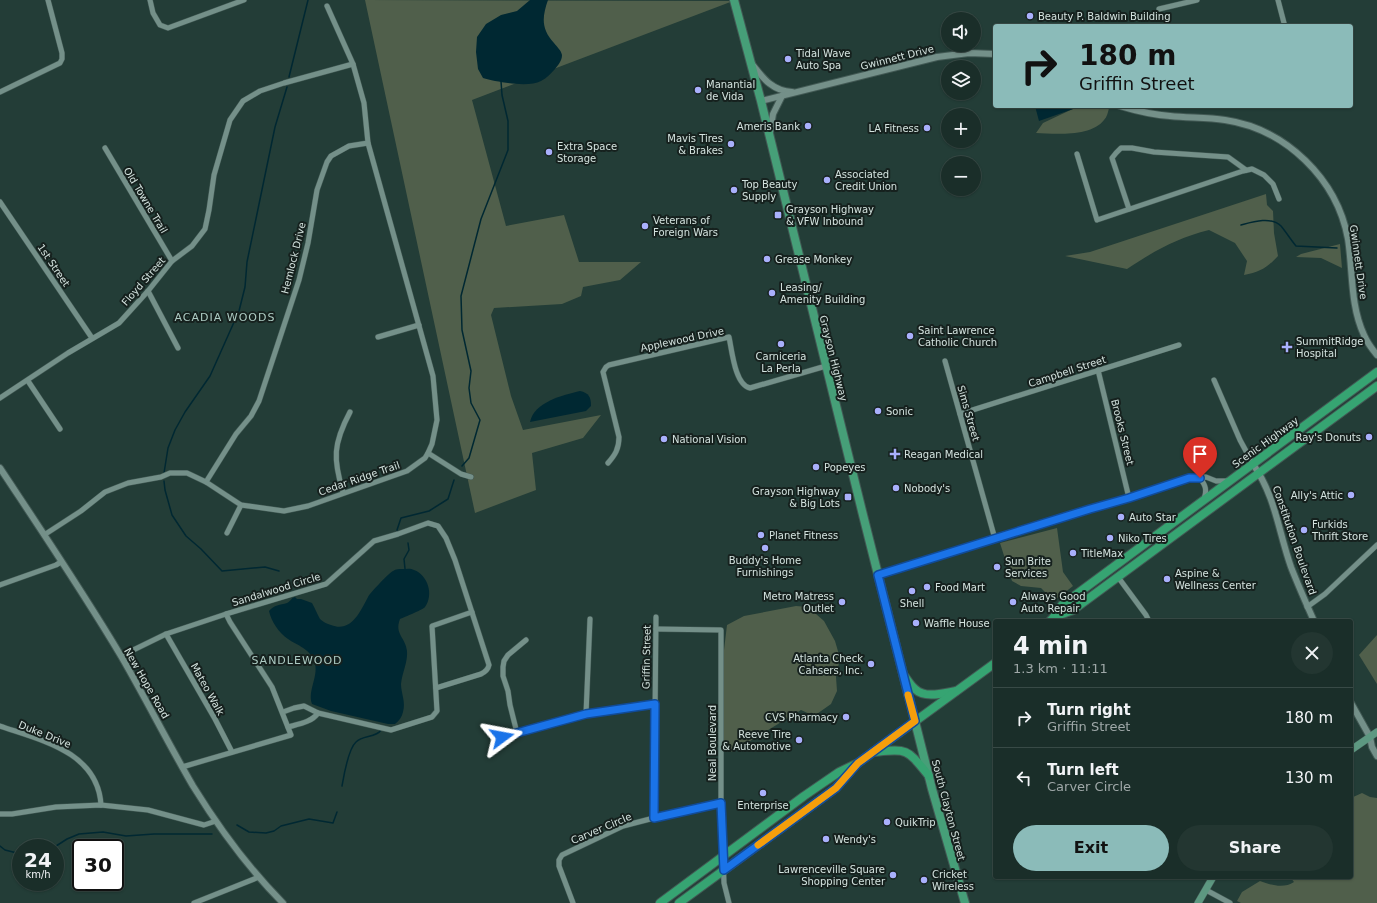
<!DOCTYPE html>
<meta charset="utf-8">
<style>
:root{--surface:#1a2e29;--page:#233631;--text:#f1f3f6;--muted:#9fa8a8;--line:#384a46;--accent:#8bbbb9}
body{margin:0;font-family:"DejaVu Sans",sans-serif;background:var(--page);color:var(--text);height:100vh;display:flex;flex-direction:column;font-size:15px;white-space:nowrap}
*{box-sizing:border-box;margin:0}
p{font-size:13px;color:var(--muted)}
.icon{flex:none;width:22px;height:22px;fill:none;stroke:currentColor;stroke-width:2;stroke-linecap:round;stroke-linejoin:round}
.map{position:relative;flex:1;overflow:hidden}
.details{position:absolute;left:993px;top:619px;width:360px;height:260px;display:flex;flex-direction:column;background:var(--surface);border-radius:4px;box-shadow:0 1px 3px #0004,0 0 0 1px var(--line)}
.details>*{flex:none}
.hud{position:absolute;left:993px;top:24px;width:360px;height:84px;border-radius:4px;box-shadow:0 1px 3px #0004,0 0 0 1px var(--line);background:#8bbbb9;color:#111;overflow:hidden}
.fabs{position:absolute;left:941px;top:12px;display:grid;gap:8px}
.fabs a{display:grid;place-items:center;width:40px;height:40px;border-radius:50%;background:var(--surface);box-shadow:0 1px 3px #0004,0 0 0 1px var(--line);font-size:20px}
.speed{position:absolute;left:12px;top:839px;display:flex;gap:8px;font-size:20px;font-weight:700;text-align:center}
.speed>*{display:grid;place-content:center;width:52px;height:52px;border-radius:50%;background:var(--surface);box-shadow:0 1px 3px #0004,0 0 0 1px var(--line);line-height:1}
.speed small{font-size:10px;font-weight:400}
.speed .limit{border:2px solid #111;border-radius:6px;background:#fff;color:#111}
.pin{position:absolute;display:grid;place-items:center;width:34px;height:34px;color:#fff;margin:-41px -17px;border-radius:50% 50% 50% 0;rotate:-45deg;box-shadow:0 0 4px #0007}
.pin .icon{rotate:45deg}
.me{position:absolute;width:44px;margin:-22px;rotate:77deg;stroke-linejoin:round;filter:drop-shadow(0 0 3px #0008)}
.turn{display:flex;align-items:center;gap:14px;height:84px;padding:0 20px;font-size:18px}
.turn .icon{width:52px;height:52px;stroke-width:2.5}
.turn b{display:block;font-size:28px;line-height:34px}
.round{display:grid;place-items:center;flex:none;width:42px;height:42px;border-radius:21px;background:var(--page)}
.overview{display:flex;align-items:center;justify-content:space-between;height:68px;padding:0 20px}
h1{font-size:24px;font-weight:800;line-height:30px}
.cta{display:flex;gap:8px;margin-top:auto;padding:8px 20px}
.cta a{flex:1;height:46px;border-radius:24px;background:var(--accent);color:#111;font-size:16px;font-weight:800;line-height:46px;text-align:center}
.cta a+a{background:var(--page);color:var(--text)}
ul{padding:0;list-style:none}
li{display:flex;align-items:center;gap:12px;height:60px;padding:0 20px;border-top:1px solid var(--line)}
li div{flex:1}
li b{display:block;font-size:15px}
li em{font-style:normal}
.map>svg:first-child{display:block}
.green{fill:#505f4b}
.water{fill:#002832}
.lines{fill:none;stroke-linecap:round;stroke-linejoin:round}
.stream{stroke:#002832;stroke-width:1.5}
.minor-casing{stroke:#425954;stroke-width:6}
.tertiary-casing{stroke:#425954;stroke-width:8}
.secondary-casing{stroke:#425954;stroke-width:8}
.primary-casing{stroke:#425954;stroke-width:10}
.trunk-casing{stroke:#425954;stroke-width:10}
.minor{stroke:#749089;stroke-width:5}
.tertiary{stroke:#749089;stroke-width:6}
.secondary{stroke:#5d9881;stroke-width:7}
.primary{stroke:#469f78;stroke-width:8}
.trunk{stroke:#36a472;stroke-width:8}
.route-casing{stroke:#114b97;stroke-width:10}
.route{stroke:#1a73e8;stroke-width:7}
.slow{stroke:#f59e0b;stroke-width:7}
.poi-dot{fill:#a9b0fc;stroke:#16211e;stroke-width:1.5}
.labels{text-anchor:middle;stroke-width:4;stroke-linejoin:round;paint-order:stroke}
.poi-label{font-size:10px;fill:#d4e3df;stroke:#16211e;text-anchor:start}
.street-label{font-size:10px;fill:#d4e3df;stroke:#16211e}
.neighbourhood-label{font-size:11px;letter-spacing:1px;fill:#adcbc3;stroke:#16211e}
</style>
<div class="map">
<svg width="1377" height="903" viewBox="0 0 1377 903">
<rect width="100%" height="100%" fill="#233d37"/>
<g class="green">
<polygon points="365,0 733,1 472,100 506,226 564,215 579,262 641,262 620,280 583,287 581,296 562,304 494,308 491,315 511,396 523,430 601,415 583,438 532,453 536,490 475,513"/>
<path d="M1079,106H1094L1109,108C1108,112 1107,117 1104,120C1091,137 1055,134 1036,133L1043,123Z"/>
<path d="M1266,194L1267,205L1273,211L1274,233L1278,256C1267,268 1260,272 1244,275L1247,261L1235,243L1209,230C1177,238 1154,251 1127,269L1065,256L1090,252Z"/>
<polygon points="1340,244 1342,268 1321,258 1296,257 1301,254"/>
<polygon points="1057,528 1063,572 1073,586 1054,601 1041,588 1021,586 1012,581 1000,543"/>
<polygon points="796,606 808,607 824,621 835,641 840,658 836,677 837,691 831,704 814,716 801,710 732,752 724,746 724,650 727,625 744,616"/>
<polygon points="1377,635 1377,684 1359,655"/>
<path d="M1362,793L1370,797L1377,798V903H1241L1237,901L1242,892L1260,881C1270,885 1284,889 1294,882L1290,877H1351V798Z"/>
</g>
<g class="water">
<path d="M530,0H548C542,17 541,29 554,43C557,47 561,50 562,55C562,61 558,65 555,69C551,73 547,78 541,81C528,88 497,82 483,78L478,69L476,52L477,37L486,24L501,15L517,11Z"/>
<polygon points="1035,106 1074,106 1076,108 1039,121"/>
<path d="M580,391C589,393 591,397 591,406L586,411L530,422C534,402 563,395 580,391Z"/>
<path d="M402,569C406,569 411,568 414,570C428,575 434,595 425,607C424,609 405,617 400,619C394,634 406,638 407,651C408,662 402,673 401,684C401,693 406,702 403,712C402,717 399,721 395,724H388L331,711L312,704C307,690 320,675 314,661C309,648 298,646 288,639C279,633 271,621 269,611C274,605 280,605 287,603C291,601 291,598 295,597L297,599H301L312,603C315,608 317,614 320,619C323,622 327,624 331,625C351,633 360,612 368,597C370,593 389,573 393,571C396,569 399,569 402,569Z"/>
</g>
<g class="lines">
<g class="stream">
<polyline points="289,77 308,0"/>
<path d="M1241,225C1252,222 1271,216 1281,226C1286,232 1291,240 1296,246L1337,248"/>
<polyline points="462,466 469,458 480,420 471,403 469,388 471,371 462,330 461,296 481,219 508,150 508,121 502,95 501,81"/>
<polyline points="164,473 168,448 175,430 185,412 210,376 239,311 245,287 247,262 275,127 287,87"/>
<polyline points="164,481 165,490 172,515 186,536 201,549 222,571 265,567 279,571"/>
<polyline points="397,530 401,518 429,511 448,499 454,480"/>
<polyline points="405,569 404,559 409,550 408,543"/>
<path d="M342,786C344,775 348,749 356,742C363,735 376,738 381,730"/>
<polyline points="237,825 249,832 266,833 274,831 281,826 309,819 333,823 337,812"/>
<polyline points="0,846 5,850 21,854"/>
<polyline points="53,848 67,839 79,834 103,832 126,836 154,834 212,834"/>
</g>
<g class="minor-casing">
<g id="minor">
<polyline points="150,0 153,13 160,25 168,28 244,0"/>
<polyline points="1278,0 1284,23"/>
<polyline points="1159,9 1197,0"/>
<polyline points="0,92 60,63 62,59 62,53 48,0"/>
<polyline points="105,148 172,261"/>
<polyline points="1077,154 1097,220 1243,171 1252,169 1264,175 1273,184 1279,199"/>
<polyline points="0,202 92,338"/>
<polyline points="1129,209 1112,158 1116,153 1121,148 1132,148 1154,152 1228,157 1246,170"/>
<polyline points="148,291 178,348"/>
<polyline points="378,337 419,325"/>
<polyline points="945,361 995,539"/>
<polyline points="1098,370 1129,498"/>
<polyline points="1214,380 1240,440 1253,464"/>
<polyline points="28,381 60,429"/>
<polyline points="0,398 68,353 119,323 148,291 172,261 192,246 205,229 209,210 214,175 230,120 243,101 260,91 284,83 353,64"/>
<polyline points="960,414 1179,345"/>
<polyline points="428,453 461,474 471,477"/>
<path d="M608,463C615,455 619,449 619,437L603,372L606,367L609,365L729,337C732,351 735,385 750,388L826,366"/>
<path d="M1200,478C1206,486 1207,490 1204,499"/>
<polyline points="206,482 236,434 251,416 259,401 299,280 308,243 317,190 327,162 331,156 349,146 368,143"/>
<path d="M343,492C333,459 333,444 350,412"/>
<polyline points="227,533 241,505"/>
<polyline points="44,535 81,511 105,492 128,483 161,477 170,473 187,473 206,482 241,505 284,511 308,506 407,471 425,458 428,453 432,444 437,420 433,376 368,143 364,103 353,64 327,6"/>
<polyline points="877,575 1090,509 1129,498 1189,478 1206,477 1216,481 1228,481"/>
<polyline points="1118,577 1146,615 1149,621"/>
<polyline points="0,585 56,565 61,562"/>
<polyline points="1307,607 1325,594 1377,545"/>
<polyline points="656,629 721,630 721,803 724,883 729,903"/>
<polyline points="166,634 215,719 232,752"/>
<path d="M121,656L166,634L226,614L326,584L374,541L398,534L428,523L438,526L446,538L455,560L489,665C488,670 485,672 481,674L436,688"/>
<polyline points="283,712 294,708 304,706 318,713 391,730 432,717 437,711 432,626 472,612"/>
<polyline points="586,714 590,619"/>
<path d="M0,726C41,740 98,752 101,805"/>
<path d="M288,727C299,724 312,722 318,713"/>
<polyline points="517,733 510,705 508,691 503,676 503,667 504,661 508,655 526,640"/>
<polyline points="502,737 586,714 655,704"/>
<polyline points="182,767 291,735 272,687 230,622 226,614"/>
<polyline points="0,814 12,814 56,807 101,805 148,810 204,825 216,821"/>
<polyline points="654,818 656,617"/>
<polyline points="1206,890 1230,903"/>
<polyline points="194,903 259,877"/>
<polyline points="573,903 559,866 559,860 562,855 623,826 654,818 721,803"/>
</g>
</g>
<g class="tertiary-casing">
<g id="tertiary">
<path d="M752,64C763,78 772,91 792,92"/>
<polyline points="761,101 937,57 969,53 995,54"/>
<path d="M1120,106C1137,111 1153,115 1170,116C1189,118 1207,117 1225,120C1286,129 1337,179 1348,239C1353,271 1350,305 1364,335C1367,342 1372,349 1377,355"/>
<polyline points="770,132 773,114 782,96"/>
<path d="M1253,464C1276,498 1278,530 1291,567C1298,585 1306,603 1314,621"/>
<path d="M0,468C41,530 83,592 121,656C146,699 168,743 193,786C219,828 248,868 283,903"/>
<polyline points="1351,703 1370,737 1372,747 1377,756"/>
</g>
</g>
<g class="secondary-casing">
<g id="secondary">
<polyline points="1351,750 1377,732"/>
<polyline points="1198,903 1213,877"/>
</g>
</g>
<g class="primary-casing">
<polyline id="primary" points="734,0 761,101 862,511 932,789 965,903"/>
</g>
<g class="trunk-casing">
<g id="trunk">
<polyline points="1054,617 1062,605 1377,372"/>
<polyline points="1050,621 1054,617 1073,610 1377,386"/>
<path d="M903,674C907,679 910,685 915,689C925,699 944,693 956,691"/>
<path d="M873,752C909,749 906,748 929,776"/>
<polyline points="660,903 804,796 839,772 858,763 995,663"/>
<polyline points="679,903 836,788 855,766"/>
</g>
</g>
<use href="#minor" class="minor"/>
<use href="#tertiary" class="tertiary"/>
<use href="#secondary" class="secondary"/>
<use href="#primary" class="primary"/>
<use href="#trunk" class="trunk"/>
</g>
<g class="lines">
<g class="route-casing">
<polyline id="route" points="502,737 586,714 655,704 654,818 721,803 724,870 836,788 858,763 915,721 878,575 1090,509 1129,498 1189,478 1200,478"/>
</g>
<use href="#route" class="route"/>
<polyline class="slow" points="758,845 836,788 858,763 915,721 908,695"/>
</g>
<g class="poi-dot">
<circle cx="1030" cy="16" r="4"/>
<circle cx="788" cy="59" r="4"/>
<circle cx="698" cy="90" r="4"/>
<circle cx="808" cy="126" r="4"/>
<circle cx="927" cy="128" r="4"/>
<circle cx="731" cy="144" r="4"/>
<circle cx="549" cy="152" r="4"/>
<circle cx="827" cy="180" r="4"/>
<circle cx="734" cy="190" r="4"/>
<rect x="774" y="211" width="8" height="8" rx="2"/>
<circle cx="645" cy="226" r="4"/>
<circle cx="767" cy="259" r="4"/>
<circle cx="772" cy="293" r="4"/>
<circle cx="910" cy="336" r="4"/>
<circle cx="781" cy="344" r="4"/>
<path d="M1285 341h4v4h4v4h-4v4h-4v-4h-4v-4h4z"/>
<circle cx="878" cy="411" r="4"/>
<circle cx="1369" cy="437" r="4"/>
<circle cx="664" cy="439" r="4"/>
<path d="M893 448h4v4h4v4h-4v4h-4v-4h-4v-4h4z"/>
<circle cx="816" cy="467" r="4"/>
<circle cx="896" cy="488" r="4"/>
<circle cx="1351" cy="495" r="4"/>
<rect x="844" y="493" width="8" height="8" rx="2"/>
<circle cx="1121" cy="517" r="4"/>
<circle cx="1304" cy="530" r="4"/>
<circle cx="761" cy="535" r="4"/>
<circle cx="1110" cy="538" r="4"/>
<circle cx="765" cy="548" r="4"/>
<circle cx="1073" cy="553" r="4"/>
<circle cx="997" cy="567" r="4"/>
<circle cx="1167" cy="579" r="4"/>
<circle cx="927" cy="587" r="4"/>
<circle cx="912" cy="591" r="4"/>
<circle cx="842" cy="602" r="4"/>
<circle cx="1013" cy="602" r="4"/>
<circle cx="916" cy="623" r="4"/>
<circle cx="871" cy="664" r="4"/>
<circle cx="846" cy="717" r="4"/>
<circle cx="799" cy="740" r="4"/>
<circle cx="763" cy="793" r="4"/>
<circle cx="887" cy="822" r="4"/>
<circle cx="826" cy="839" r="4"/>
<circle cx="893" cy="875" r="4"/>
<circle cx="924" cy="880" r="4"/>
</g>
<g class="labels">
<g class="poi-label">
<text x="1038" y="20">Beauty P. Baldwin Building</text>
<text x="796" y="57">Tidal Wave<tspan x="796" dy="12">Auto Spa</tspan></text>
<text x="706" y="88">Manantial<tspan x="706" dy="12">de Vida</tspan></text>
<text x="800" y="130" text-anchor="end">Ameris Bank</text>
<text x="919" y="132" text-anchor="end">LA Fitness</text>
<text x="723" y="142" text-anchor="end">Mavis Tires<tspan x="723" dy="12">&amp; Brakes</tspan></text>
<text x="557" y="150">Extra Space<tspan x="557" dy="12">Storage</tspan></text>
<text x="835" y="178">Associated<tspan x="835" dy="12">Credit Union</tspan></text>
<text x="742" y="188">Top Beauty<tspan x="742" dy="12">Supply</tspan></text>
<text x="786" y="213">Grayson Highway<tspan x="786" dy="12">&amp; VFW Inbound</tspan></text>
<text x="653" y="224">Veterans of<tspan x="653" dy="12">Foreign Wars</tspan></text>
<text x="775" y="263">Grease Monkey</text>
<text x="780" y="291">Leasing/<tspan x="780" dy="12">Amenity Building</tspan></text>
<text x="918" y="334">Saint Lawrence<tspan x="918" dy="12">Catholic Church</tspan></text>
<text x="1296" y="345">SummitRidge<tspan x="1296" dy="12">Hospital</tspan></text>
<text x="781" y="360" text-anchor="middle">Carniceria<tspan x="781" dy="12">La Perla</tspan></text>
<text x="886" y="415">Sonic</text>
<text x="1361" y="441" text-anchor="end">Ray's Donuts</text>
<text x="672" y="443">National Vision</text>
<text x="904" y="458">Reagan Medical</text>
<text x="824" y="471">Popeyes</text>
<text x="904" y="492">Nobody's</text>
<text x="840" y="495" text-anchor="end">Grayson Highway<tspan x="840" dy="12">&amp; Big Lots</tspan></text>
<text x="1343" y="499" text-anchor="end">Ally's Attic</text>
<text x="1129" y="521">Auto Star</text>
<text x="1312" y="528">Furkids<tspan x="1312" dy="12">Thrift Store</tspan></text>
<text x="769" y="539">Planet Fitness</text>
<text x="1118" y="542">Niko Tires</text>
<text x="1081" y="557">TitleMax</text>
<text x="765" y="564" text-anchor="middle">Buddy's Home<tspan x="765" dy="12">Furnishings</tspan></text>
<text x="1005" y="565">Sun Brite<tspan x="1005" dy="12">Services</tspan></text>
<text x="1175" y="577">Aspine &amp;<tspan x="1175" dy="12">Wellness Center</tspan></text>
<text x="935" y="591">Food Mart</text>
<text x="834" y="600" text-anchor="end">Metro Matress<tspan x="834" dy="12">Outlet</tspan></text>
<text x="1021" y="600">Always Good<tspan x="1021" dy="12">Auto Repair</tspan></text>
<text x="912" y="607" text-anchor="middle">Shell</text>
<text x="924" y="627">Waffle House</text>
<text x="863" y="662" text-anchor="end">Atlanta Check<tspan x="863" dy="12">Cahsers, Inc.</tspan></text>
<text x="838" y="721" text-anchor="end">CVS Pharmacy</text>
<text x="791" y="738" text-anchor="end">Reeve Tire<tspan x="791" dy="12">&amp; Automotive</tspan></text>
<text x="763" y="809" text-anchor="middle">Enterprise</text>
<text x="895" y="826">QuikTrip</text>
<text x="834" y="843">Wendy's</text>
<text x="885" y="873" text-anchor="end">Lawrenceville Square<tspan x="885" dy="12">Shopping Center</tspan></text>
<text x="932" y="878">Cricket<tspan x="932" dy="12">Wireless</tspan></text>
</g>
<g class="street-label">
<text transform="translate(897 57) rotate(-14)" y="4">Gwinnett Drive</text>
<text transform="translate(146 200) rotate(59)" y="4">Old Towne Trail</text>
<text transform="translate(293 258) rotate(-76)" y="4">Hemlock Drive</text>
<text transform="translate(1359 262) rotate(82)" y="4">Gwinnett Drive</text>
<text transform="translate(54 265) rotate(56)" y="4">1st Street</text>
<text transform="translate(143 281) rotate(-49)" y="4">Floyd Street</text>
<text transform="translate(682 339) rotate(-12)" y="4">Applewood Drive</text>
<text transform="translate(834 358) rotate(76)" y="4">Grayson Highway</text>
<text transform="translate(1067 371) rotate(-18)" y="4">Campbell Street</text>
<text transform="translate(969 413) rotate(74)" y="4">Sims Street</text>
<text transform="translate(1123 432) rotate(76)" y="4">Brooks Street</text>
<text transform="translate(1265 442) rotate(-36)" y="4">Scenic Highway</text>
<text transform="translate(359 478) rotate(-19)" y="4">Cedar Ridge Trail</text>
<text transform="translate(1295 540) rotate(71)" y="4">Constitution Boulevard</text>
<text transform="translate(276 589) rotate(-17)" y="4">Sandalwood Circle</text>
<text transform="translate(646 657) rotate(-89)" y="4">Griffin Street</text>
<text transform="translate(147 683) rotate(60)" y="4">New Hope Road</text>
<text transform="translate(208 689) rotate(61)" y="4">Mateo Walk</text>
<text transform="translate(45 734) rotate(22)" y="4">Duke Drive</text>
<text transform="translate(712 743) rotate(-90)" y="4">Neal Boulevard</text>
<text transform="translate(949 810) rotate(75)" y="4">South Clayton Street</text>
<text transform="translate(601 828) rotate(-23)" y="4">Carver Circle</text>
</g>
<g class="neighbourhood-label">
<text x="225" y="321">ACADIA WOODS</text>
<text x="297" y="664">SANDLEWOOD</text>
</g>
</g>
</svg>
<div class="fabs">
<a><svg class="icon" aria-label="sound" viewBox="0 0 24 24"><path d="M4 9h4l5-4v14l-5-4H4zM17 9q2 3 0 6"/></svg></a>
<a><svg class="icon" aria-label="layers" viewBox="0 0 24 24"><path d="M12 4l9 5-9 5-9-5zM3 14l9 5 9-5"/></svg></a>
<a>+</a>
<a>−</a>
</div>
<div class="speed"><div>24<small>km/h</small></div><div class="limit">30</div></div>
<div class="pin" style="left:1200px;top:478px;background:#d93025"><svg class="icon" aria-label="arrive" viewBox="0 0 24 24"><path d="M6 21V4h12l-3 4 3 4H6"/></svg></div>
<svg class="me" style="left:502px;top:737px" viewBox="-20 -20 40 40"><path d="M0-17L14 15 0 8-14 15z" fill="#1a73e8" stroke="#fff" stroke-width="4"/></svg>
<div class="hud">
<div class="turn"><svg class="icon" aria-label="right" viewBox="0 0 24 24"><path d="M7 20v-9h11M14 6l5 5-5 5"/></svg><div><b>180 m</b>Griffin Street</div></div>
</div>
<section class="details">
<div class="overview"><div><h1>4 min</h1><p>1.3 km · 11:11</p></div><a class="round"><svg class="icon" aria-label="close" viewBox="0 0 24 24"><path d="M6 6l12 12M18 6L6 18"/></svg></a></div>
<ul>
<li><svg class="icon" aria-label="right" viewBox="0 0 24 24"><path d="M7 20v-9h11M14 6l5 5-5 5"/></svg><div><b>Turn right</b><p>Griffin Street</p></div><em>180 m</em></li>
<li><svg class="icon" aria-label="left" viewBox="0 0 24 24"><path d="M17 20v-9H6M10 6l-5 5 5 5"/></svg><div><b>Turn left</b><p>Carver Circle</p></div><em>130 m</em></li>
</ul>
<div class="cta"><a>Exit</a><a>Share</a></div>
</section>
</div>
